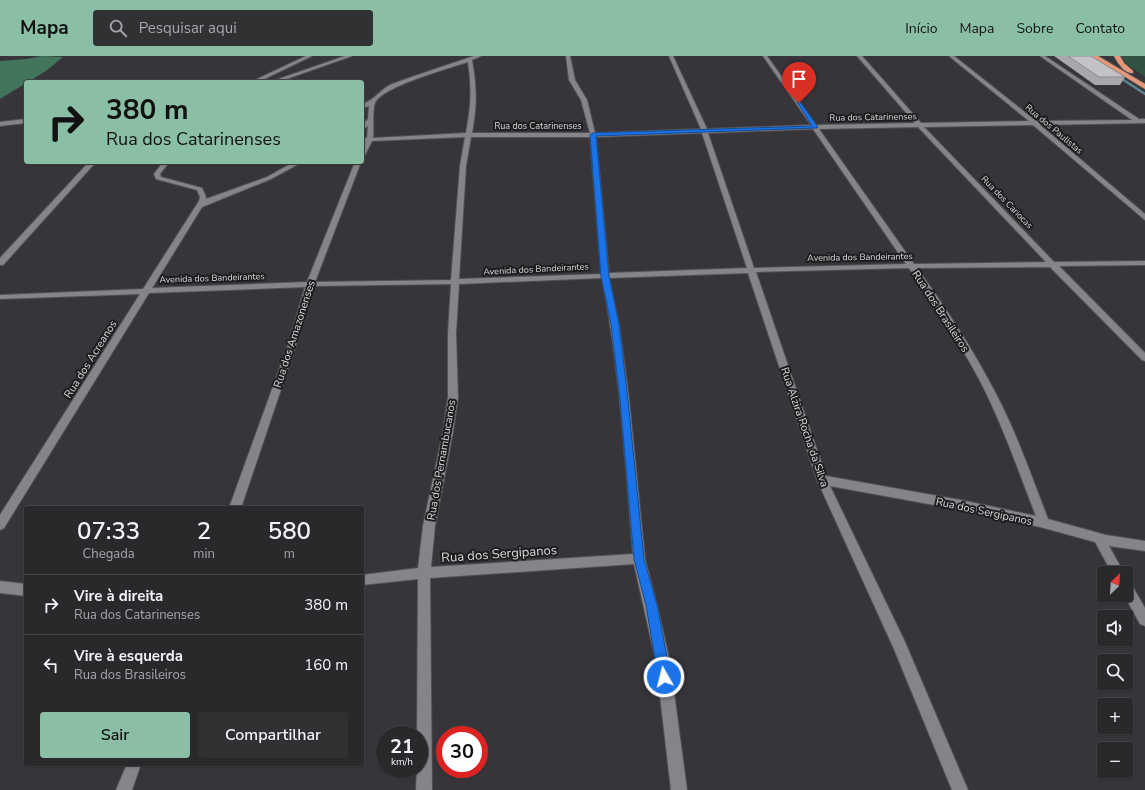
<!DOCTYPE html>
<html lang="pt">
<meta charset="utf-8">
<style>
:root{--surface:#29282b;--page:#313033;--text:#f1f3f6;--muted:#a5a6a9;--line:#454447;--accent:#8abfa5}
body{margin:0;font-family:"Nunito Sans",sans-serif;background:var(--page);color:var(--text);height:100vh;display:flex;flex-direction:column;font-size:15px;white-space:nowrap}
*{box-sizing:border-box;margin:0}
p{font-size:13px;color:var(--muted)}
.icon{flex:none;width:22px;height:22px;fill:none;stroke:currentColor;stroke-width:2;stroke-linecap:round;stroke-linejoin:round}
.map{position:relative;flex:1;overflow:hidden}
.side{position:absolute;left:24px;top:450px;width:340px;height:260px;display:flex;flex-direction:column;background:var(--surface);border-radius:4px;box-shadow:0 1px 3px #0004,0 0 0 1px var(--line)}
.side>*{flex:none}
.hud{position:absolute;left:24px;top:24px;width:340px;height:84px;border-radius:4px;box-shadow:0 1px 3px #0004,0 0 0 1px var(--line);background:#8abfa5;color:#111;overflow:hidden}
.needle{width:26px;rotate:25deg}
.buttons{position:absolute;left:1097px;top:510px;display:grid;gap:8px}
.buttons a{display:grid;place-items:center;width:36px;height:36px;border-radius:4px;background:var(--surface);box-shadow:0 1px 3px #0004,0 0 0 1px var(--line);font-size:20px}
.speed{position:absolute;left:376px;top:670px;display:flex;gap:8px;font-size:20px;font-weight:700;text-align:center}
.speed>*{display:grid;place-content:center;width:52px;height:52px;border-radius:50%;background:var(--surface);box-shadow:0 1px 3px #0004,0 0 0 1px var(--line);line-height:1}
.speed small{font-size:10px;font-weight:400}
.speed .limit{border:6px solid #d22;background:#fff;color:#111}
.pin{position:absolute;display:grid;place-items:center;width:34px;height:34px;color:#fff;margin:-41px -17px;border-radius:50% 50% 50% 0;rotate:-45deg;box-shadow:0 0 4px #0007}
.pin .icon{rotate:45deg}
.me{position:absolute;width:44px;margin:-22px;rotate:352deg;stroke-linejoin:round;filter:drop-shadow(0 0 3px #0008)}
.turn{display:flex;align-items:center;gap:14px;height:84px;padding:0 16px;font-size:18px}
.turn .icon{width:52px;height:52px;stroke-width:2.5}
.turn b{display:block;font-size:28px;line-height:34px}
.eta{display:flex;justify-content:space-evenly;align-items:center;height:68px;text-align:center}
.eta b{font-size:24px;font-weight:600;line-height:28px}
.cta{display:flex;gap:8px;margin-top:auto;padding:8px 16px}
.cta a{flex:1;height:46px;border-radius:4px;background:var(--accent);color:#111;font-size:16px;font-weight:600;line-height:46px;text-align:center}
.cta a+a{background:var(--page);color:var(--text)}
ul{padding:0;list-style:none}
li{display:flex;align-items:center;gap:12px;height:60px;padding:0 16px;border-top:1px solid var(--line)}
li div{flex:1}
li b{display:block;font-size:15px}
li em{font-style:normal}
header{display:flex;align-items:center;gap:24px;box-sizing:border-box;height:56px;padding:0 20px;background:var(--accent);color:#111}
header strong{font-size:19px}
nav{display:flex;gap:22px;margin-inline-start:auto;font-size:14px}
.search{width:280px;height:36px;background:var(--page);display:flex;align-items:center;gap:10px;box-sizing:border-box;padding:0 14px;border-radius:4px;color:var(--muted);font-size:15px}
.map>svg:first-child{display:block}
.green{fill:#325242}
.forest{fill:#43755c}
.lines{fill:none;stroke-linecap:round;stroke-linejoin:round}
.stream{stroke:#5a8690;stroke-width:2.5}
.minor-casing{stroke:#525154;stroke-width:2}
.highway-casing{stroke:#525154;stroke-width:2}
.minor{fill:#858488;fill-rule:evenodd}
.highway{fill:#e59878;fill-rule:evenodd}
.wall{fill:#a9a7ab}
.building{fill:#c4c2c7;stroke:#89888b}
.route{fill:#1a73e8;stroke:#114b97}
.labels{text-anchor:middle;stroke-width:4;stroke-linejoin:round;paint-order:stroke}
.far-street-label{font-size:9px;fill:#d9d8da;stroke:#1e1d1f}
.street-label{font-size:11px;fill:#d9d8da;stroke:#1e1d1f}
.near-street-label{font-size:13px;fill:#d9d8da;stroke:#1e1d1f}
</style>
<header>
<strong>Mapa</strong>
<div class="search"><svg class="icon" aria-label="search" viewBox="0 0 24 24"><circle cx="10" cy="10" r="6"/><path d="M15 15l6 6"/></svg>Pesquisar aqui</div>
<nav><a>Início</a><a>Mapa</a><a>Sobre</a><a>Contato</a></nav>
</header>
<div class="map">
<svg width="1145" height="734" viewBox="0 0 1145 734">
<rect width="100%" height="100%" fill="#373539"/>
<polygon class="green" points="1121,0 1145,0 1145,21 1127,8"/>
<polygon class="forest" points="42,0 63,1 46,15 0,43 0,5 27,3"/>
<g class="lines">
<polyline class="stream" points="1119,21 1145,38"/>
<g class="minor-casing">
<g id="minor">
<polygon points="306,0 312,0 258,26 251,26"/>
<polygon points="345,0 352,0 278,26 270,26"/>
<path d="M474,0H481L472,4C477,34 477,48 472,77H590L581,44L569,24L566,0H570L575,24L587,44L595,77L701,73L669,0H673L707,73L811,69L763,0H767L816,69L915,67L857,0H862L921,67L1029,65L949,0H954L1036,65L1132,64L1040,0H1045L1139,63H1145V67L1040,69L1145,158V164L1033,69L924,71L1054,206L1145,205V209L1059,210L1145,297V305L1142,304L1050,211L917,212C943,248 967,284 988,323C1013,367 1030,416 1048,463L1106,479L1145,485V495L1109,490L1124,517H1112L1095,486L1044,472L989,459L830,430L905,586L968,734H952L894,593L817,424L748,217L609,222L619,268L629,343L645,503L657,549L670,606L687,734H671L656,606L634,508L430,522L432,734H416L417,713H419V679H417L418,523L362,529V519L418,512L423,470L443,376L448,341V277L451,228L313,230L295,292L241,452H229L287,292L305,231L149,237L4,472L0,474V459L140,238L0,243V239L143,233L199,145L200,141L197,134L156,123L154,118L163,106H169L160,118L161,121L202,132L206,141V143L267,121L294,106H302L271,123L202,151L152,232L307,226L355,106H361L315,226L451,224L460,110L465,81L372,85L365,99L362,101V93L366,86H362V82H367L368,70L362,74V69L368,63L369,50L362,52V48C374,45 379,34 392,28C419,18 447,9 474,0ZM468,6C472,35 471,49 466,77L373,82C374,73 372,55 375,47C381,31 450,12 468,6ZM918,71L1046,206L914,208L819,73ZM813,73L906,208L754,212L708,77ZM702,77L747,212L609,217L596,81ZM471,81H590L601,218L459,223L466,110ZM909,212C934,248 958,284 979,323C1002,367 1018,414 1036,460L961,444L826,420L756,216ZM602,222C620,313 625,406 633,498L431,511L435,470L453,376L458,341L456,277L459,228Z"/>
<polygon points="26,63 26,67 0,70 0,66"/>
<polygon points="89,106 96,106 3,209 0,209 0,202"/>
<polygon points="1126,524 1130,526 1145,552 1145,570 1140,568 1124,539 1126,539"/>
<polygon points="0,525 26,528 26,540 0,537"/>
<polygon points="127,708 141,708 132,734 116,734"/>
</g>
</g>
<g class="highway-casing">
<g id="highway">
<polygon points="1091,0 1098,0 1145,28 1145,33"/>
<path d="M1114,0H1120L1124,7L1133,15V17C1124,18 1118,7 1114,0Z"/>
</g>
</g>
<use href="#minor" class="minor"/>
<use href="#highway" class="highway"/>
</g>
<polygon class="wall" points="1054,0 1091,0 1125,21 1120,29 1095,29"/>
<polygon class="building" points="1068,0 1091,0 1125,21 1099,21"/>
<polygon class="route" points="797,46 800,46 818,71 817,72 596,80 609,220 619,268 628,344 644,503 657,549 671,621 669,625 664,627 660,625 658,621 646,549 634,503 620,344 611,268 601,220 590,79 593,77 812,70"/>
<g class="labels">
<g class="far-street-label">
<text transform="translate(873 61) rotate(-1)" y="3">Rua dos Catarinenses</text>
<text x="538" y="73">Rua dos Catarinenses</text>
<text transform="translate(1054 73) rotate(40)" y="3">Rua dos Paulistas</text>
<text transform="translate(1007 146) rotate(46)" y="3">Rua dos Cariocas</text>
<text transform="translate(860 201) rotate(-1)" y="3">Avenida dos Bandeirantes</text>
<text transform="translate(536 213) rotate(-3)" y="3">Avenida dos Bandeirantes</text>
<text transform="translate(212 222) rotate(-2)" y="3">Avenida dos Bandeirantes</text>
</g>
<g class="street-label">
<text transform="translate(941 255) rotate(57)" y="4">Rua dos Brasileiros</text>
<text transform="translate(294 278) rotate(-72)" y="4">Rua dos Amazonenses</text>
<text transform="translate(90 303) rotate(-58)" y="4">Rua dos Acreanos</text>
<text transform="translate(805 371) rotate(71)" y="4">Rua Alzira Rocha da Silva</text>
<text transform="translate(441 404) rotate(-80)" y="4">Rua dos Pernambucanos</text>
<text transform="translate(984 455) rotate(12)" y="4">Rua dos Sergipanos</text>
</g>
<g class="near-street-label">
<text transform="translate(499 497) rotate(-4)" y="5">Rua dos Sergipanos</text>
</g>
</g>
</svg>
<div class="buttons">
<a><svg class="needle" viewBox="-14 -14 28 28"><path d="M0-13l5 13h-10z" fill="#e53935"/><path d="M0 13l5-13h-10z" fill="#a5a6a9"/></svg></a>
<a><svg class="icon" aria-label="sound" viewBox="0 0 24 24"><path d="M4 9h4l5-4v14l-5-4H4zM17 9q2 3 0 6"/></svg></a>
<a><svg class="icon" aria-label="search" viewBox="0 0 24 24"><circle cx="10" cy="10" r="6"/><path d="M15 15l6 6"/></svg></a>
<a>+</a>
<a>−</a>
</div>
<div class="speed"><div>21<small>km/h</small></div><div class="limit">30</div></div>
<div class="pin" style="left:799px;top:47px;background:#d93025"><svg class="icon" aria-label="arrive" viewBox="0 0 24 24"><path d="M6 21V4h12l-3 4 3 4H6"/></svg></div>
<svg class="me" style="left:664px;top:621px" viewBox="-20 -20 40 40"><circle r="17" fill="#1a73e8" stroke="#fff" stroke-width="3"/><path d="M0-11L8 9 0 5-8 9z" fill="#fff"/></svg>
<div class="hud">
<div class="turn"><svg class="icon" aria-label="right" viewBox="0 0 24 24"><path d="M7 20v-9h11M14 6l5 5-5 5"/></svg><div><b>380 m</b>Rua dos Catarinenses</div></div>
</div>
<section class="side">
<div class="eta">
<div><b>07:33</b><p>Chegada</p></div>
<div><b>2</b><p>min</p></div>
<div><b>580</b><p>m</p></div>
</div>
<ul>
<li><svg class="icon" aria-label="right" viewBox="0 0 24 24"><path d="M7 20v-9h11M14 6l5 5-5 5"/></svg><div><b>Vire à direita</b><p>Rua dos Catarinenses</p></div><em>380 m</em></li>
<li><svg class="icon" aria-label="left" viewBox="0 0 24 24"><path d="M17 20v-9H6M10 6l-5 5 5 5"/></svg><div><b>Vire à esquerda</b><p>Rua dos Brasileiros</p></div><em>160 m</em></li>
</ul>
<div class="cta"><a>Sair</a><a>Compartilhar</a></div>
</section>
</div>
